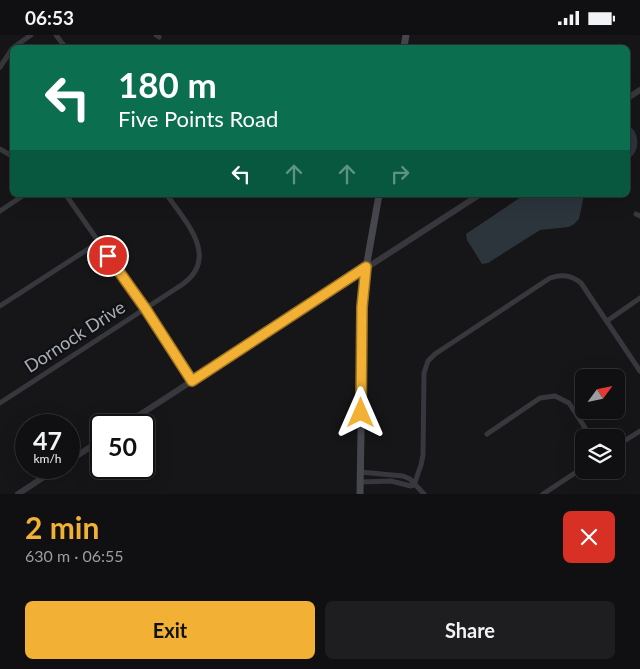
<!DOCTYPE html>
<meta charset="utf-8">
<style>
:root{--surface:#101012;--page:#1e1e20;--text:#f1f3f6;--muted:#9c9d9f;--line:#303032;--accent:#f2b134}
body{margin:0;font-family:Lato,sans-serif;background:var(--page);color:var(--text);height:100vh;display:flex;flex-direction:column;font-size:19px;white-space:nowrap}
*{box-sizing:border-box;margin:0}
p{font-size:16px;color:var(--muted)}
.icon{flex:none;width:28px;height:28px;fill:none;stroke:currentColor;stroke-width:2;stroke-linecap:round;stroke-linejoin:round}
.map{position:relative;height:459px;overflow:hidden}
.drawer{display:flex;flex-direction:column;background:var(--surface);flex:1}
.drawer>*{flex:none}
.banner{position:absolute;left:10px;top:10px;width:620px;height:152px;border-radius:8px;box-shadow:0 5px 20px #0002,0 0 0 1px var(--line);background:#0b6e4f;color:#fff;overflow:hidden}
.needle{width:32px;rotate:57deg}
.fabs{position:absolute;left:575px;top:334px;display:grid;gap:10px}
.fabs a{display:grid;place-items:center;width:50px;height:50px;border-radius:8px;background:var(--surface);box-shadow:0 5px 20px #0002,0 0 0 1px var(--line);font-size:25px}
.speed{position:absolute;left:15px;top:379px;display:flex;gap:10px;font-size:25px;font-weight:700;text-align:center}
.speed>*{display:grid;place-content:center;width:65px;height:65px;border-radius:50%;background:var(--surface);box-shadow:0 5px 20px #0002,0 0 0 1px var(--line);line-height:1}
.speed small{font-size:12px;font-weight:400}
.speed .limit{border:2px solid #111;border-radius:8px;background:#fff;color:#111}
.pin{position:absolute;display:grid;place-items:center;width:42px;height:42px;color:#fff;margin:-21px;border:2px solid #fff;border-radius:50%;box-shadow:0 1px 5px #0007}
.me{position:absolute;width:55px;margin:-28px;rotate:0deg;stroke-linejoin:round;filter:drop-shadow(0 0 4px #0008)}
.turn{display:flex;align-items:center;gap:18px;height:105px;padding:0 25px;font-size:22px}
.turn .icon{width:65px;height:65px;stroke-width:2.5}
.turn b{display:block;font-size:35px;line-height:42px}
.lanes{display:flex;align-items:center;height:48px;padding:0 25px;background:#0003;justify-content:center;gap:25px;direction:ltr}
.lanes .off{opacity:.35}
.round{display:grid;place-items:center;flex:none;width:52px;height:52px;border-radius:8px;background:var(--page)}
.headline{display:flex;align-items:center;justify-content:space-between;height:85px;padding:0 25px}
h1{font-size:30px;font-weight:700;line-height:38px;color:var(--accent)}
.action{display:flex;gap:10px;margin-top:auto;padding:10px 25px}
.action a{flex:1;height:58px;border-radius:8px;background:var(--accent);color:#111;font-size:20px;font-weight:700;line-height:58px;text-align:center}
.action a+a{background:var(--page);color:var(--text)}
.status{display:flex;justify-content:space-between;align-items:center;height:35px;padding:0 25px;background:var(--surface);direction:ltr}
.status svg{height:14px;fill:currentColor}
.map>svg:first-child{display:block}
.water{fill:#2c353c}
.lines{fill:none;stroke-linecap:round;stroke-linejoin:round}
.minor{stroke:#37383d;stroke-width:5}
.tertiary{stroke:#37383d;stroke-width:6}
.secondary{stroke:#45474d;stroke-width:7}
.route-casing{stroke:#9d7322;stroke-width:12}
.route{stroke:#f2b134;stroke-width:9}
.labels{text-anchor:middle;stroke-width:4.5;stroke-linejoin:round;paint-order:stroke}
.street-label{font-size:18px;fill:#a8adb8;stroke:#111113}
</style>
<div class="status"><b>06:53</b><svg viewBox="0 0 49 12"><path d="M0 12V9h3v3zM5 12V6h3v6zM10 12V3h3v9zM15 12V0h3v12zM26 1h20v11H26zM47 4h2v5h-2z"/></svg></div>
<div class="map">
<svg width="640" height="459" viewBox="0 0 640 459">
<rect width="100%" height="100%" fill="#161618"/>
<g class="water">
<path d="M630,92C640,98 640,118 628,124V93Z"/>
<polygon points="524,160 584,160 579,184 574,189 569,192 540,195 488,228 482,229 467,205 466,199"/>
</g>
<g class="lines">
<g class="minor">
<polyline points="56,0 65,12"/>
<polyline points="156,0 159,2"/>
<polyline points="14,12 31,0"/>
<polyline points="0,32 12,14"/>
<polyline points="0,114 12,121"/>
<polyline points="66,160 145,273 192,346"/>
<polyline points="0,176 24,160"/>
<polyline points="636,179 640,181"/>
<polyline points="0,271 99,207"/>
<polyline points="607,286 640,263"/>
<path d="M0,368L183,249C220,222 185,186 167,160"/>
<polyline points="487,399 540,363 555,361 569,368 591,402"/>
<polyline points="616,411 640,396"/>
<polyline points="360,437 403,441 410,444 424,459"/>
<polyline points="360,447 391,446 411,451 414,450"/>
<path d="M414,450L421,430L423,420L424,338L428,326L435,319L550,243C562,239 571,240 581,248L640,336"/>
<polyline points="543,459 584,432"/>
</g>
<g class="tertiary">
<polyline points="628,63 640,55"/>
<polyline points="124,390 479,160"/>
<polyline points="69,426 101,405"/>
<polyline points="18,459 59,432"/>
</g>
<g class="secondary">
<polyline points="404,12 406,0"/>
<polyline points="360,459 363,272 366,233 379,160"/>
</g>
</g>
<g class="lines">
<g class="route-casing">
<polyline id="route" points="108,221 145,273 192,346 366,232 362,272 361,378"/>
</g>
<use href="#route" class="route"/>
</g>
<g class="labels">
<g class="street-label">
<text transform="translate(75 302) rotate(-33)" y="6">Dornock Drive</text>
</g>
</g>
</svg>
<div class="fabs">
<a><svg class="needle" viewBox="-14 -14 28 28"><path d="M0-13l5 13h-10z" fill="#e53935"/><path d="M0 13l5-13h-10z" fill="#9c9d9f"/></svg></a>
<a><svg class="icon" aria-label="layers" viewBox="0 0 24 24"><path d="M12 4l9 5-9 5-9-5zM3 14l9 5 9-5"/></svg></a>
</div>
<div class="speed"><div>47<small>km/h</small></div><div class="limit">50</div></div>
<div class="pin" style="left:108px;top:221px;background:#d93025"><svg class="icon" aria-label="arrive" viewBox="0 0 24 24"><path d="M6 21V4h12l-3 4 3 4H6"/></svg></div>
<svg class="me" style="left:361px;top:378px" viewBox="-20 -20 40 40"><path d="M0-17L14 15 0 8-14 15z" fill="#f2b134" stroke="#fff" stroke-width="4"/></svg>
<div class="banner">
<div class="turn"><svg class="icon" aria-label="left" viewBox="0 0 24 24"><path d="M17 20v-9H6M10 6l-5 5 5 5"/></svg><div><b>180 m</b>Five Points Road</div></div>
<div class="lanes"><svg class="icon" aria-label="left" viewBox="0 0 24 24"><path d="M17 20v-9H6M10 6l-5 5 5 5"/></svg><svg class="icon off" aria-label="ahead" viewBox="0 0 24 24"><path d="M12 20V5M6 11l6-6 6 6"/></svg><svg class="icon off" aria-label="ahead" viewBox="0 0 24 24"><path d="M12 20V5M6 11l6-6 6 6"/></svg><svg class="icon off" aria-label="right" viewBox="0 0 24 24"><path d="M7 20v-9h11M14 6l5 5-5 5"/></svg></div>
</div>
</div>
<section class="drawer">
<div class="headline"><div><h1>2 min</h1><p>630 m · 06:55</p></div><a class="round" style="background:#d93025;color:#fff"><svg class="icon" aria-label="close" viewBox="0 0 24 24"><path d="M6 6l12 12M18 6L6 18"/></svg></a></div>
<div class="action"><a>Exit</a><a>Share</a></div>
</section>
